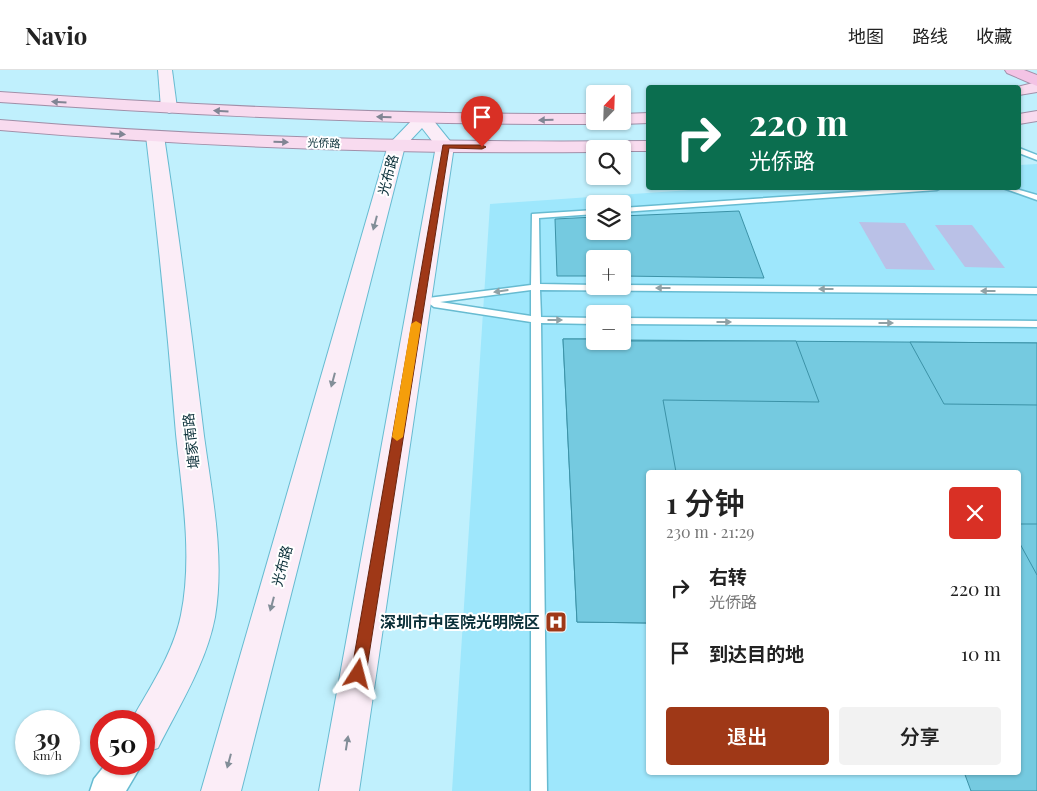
<!DOCTYPE html>
<html lang="zh">
<meta charset="utf-8">
<style>
:root{--surface:#fff;--page:#f2f2f2;--text:#222;--muted:#767676;--line:#e0e0e0;--accent:#9f3817}
body{margin:0;font-family:"Playfair Display","Noto Sans SC",serif;background:var(--page);color:var(--text);height:100vh;display:flex;flex-direction:column;font-size:19px;white-space:nowrap}
*{box-sizing:border-box;margin:0}
p{font-size:16px;color:var(--muted)}
.icon{flex:none;width:28px;height:28px;fill:none;stroke:currentColor;stroke-width:2;stroke-linecap:round;stroke-linejoin:round}
.map{position:relative;flex:1;overflow:hidden}
.details{position:absolute;left:646px;top:400px;width:375px;height:305px;display:flex;flex-direction:column;background:var(--surface);border-radius:5px;box-shadow:0 1px 4px #0004}
.details>*{flex:none}
.top-card{position:absolute;left:646px;top:15px;width:375px;height:105px;border-radius:5px;box-shadow:0 1px 4px #0004;background:#0b6e4f;color:#fff;overflow:hidden}
.needle{width:32px;rotate:23deg}
.controls{position:absolute;left:586px;top:15px;display:grid;gap:10px}
.controls a{display:grid;place-items:center;width:45px;height:45px;border-radius:5px;background:var(--surface);box-shadow:0 1px 4px #0004;font-size:25px}
.speed{position:absolute;left:15px;top:640px;display:flex;gap:10px;font-size:25px;font-weight:700;text-align:center}
.speed>*{display:grid;place-content:center;width:65px;height:65px;border-radius:50%;background:var(--surface);box-shadow:0 1px 4px #0004;line-height:1}
.speed small{font-size:12px;font-weight:400}
.speed .limit{border:8px solid #d22;background:#fff;color:#111}
.pin{position:absolute;display:grid;place-items:center;width:42px;height:42px;color:#fff;margin:-51px -21px;border-radius:50% 50% 50% 0;rotate:-45deg;box-shadow:0 0 5px #0007}
.pin .icon{rotate:45deg}
.me{position:absolute;width:55px;margin:-28px;rotate:9deg;stroke-linejoin:round;filter:drop-shadow(0 0 4px #0008)}
.turn{display:flex;align-items:center;gap:18px;height:105px;padding:0 20px;font-size:22px}
.turn .icon{width:65px;height:65px;stroke-width:2.5}
.turn b{display:block;font-size:35px;line-height:42px}
.round{display:grid;place-items:center;flex:none;width:52px;height:52px;border-radius:5px;background:var(--page)}
.summary{display:flex;align-items:center;justify-content:space-between;height:85px;padding:0 20px}
h1{font-size:30px;font-weight:600;line-height:38px}
.primary-button{display:flex;gap:10px;margin-top:auto;padding:10px 20px}
.primary-button a{flex:1;height:58px;border-radius:5px;background:var(--accent);color:#fff;font-size:20px;font-weight:600;line-height:58px;text-align:center}
.primary-button a+a{background:var(--page);color:var(--text)}
ul{padding:0;list-style:none}
li{display:flex;align-items:center;gap:15px;height:65px;padding:0 20px}
li div{flex:1}
li b{display:block;font-size:19px}
li em{font-style:normal}
header{display:flex;align-items:center;gap:30px;box-sizing:border-box;height:70px;padding:0 25px;background:var(--surface);border-bottom:1px solid var(--line)}
header strong{font-size:24px}
nav{display:flex;gap:28px;margin-inline-start:auto;font-size:18px}
.map>svg:first-child{display:block}
.built{fill:#9ee7fc;fill-rule:evenodd}
.green{fill:#bac1e7}
.building{fill:#75cae0;stroke:#3c92a7}
.lines{fill:none;stroke-linecap:round;stroke-linejoin:round}
.lane-casing{stroke:#67bbd1;stroke-width:3}
.street-casing{stroke:#67bbd1;stroke-width:3}
.secondary-casing{stroke:#67bbd1;stroke-width:2}
.primary-casing{stroke:#a18fa8;stroke-width:2}
.highway-casing{stroke:#a18fa8;stroke-width:2}
.lane{fill:#fff;fill-rule:evenodd}
.street{fill:#fff;fill-rule:evenodd}
.secondary{fill:#fbedf7;fill-rule:evenodd}
.primary{fill:#f8dbef;fill-rule:evenodd}
.highway{fill:#f3c3e5;fill-rule:evenodd}
.oneway{fill:#818594}
.oneway2{fill:#828e98}
.oneway3{fill:#91a1a5}
.route{fill:#9f3817;stroke:#67240f}
.slow{fill:#f59e0b}
.labels{text-anchor:middle;stroke-width:4;stroke-linejoin:round;paint-order:stroke}
.far-street-label{font-size:11px;fill:#0a2f38;stroke:#fff}
.street-label{font-size:14px;fill:#0a2f38;stroke:#fff}
.near-poi-label{font-size:16px;font-weight:bold;fill:#0a2f38;stroke:#fff;text-anchor:end}
</style>
<header>
<strong>Navio</strong>
<nav><a>地图</a><a>路线</a><a>收藏</a></nav>
</header>
<div class="map">
<svg width="1037" height="721" viewBox="0 0 1037 721">
<rect width="100%" height="100%" fill="#c0f0fd"/>
<path class="built" d="M1037,94V721H452L490,134L719,118H1019V95ZM595,134H622V161H595ZM595,189H622V216H595ZM595,244H622V271H595ZM649,402H1019V702H649Z"/>
<g class="green">
<polygon points="859,152 905,153 935,200 886,199"/>
<polygon points="935,155 972,155 1005,198 965,197"/>
</g>
<g class="building">
<polygon points="739,141 764,208 622,206 622,189 595,189 595,206 557,206 555,149 595,147 595,161 622,161 622,146"/>
<polygon points="563,269 595,269 595,271 622,270 1037,273 1037,721 971,721 964,702 1019,702 1019,402 649,402 649,553 577,552"/>
<polygon points="563,269 595,269 595,271 796,271 819,332 663,330 676,402 649,402 649,553 577,552"/>
<polygon points="910,272 1037,273 1037,335 944,334"/>
<polygon points="1019,454 1037,454 1037,505 1019,472"/>
</g>
<g class="lines">
<g class="lane-casing">
<g id="lane">
<polygon points="1019,78 1037,85 1037,90 1019,83"/>
<polygon points="911,118 941,118 937,120 622,142 622,138"/>
<polygon points="1003,118 1013,118 1037,125 1037,130"/>
<path d="M595,140V144L539,148L540,214L595,215V216L622,215L1037,218V224L540,220L541,247L595,248V254L541,253L547,721H531V252L434,237L430,234L420,235L415,232L420,229L531,215L532,144ZM531,220V246L440,232Z"/>
<polygon points="622,248 1037,251 1037,257 622,254"/>
</g>
</g>
<g class="street-casing">
<polygon id="street" points="106,694 142,694 126,721 90,721 94,709"/>
</g>
<g class="secondary-casing">
<g id="secondary">
<polygon points="158,0 172,0 177,38 175,41 169,43 161,38"/>
<polygon points="423,43 429,45 454,76 359,721 319,721 436,76 422,58 405,76 241,721 201,721 388,75 417,45"/>
<path d="M155,61L161,62L164,66C179,166 192,266 204,366C212,425 225,487 215,547C206,594 179,636 158,678L144,683V651H131C150,617 173,584 181,545C193,486 182,424 176,364C168,265 158,165 146,66L149,62Z"/>
</g>
</g>
<g class="primary-casing">
<g id="primary">
<polygon points="1037,12 1037,22 1019,25 1019,18 1013,18"/>
<path d="M0,22C198,36 396,45 595,44V51H602L595,54C396,55 198,46 0,32Z"/>
<polygon points="1037,41 1037,51 1019,54 1019,44"/>
<polygon points="649,43 649,53 622,54 615,51 622,51 622,44"/>
<path d="M0,50C216,68 432,73 649,71V81H622V79H595V82C396,84 198,77 0,60Z"/>
</g>
</g>
<g class="highway-casing">
<polygon id="highway" points="1005,0 1024,0 1037,5 1037,16 1007,3"/>
</g>
<use href="#lane" class="lane"/>
<use href="#street" class="street"/>
<use href="#secondary" class="secondary"/>
<use href="#primary" class="primary"/>
<use href="#highway" class="highway"/>
</g>
<defs><path id="oneway-solid" d="M-6-.8H1V-3.2L6.5 0L1 3.2V.8H-6Z" transform="scale(1.25)"/></defs>
<g class="oneway">
<use href="#oneway-solid" transform="translate(59 32) rotate(-176)"/>
<use href="#oneway-solid" transform="translate(221 41) rotate(-177)"/>
<use href="#oneway-solid" transform="translate(384 47) rotate(-178)"/>
<use href="#oneway-solid" transform="translate(546 50) rotate(179)"/>
<use href="#oneway-solid" transform="translate(118 64) rotate(4)"/>
<use href="#oneway-solid" transform="translate(281 72) rotate(2)"/>
</g>
<g class="oneway2">
<use href="#oneway-solid" transform="translate(375 153) rotate(105)"/>
<use href="#oneway-solid" transform="translate(333 310) rotate(105)"/>
<use href="#oneway-solid" transform="translate(272 534) rotate(105)"/>
<use href="#oneway-solid" transform="translate(347 673) rotate(-81)"/>
<use href="#oneway-solid" transform="translate(229 691) rotate(105)"/>
</g>
<g class="oneway3">
<use href="#oneway-solid" transform="translate(663 218) rotate(-180)"/>
<use href="#oneway-solid" transform="translate(826 219) rotate(-180)"/>
<use href="#oneway-solid" transform="translate(501 221) rotate(172)"/>
<use href="#oneway-solid" transform="translate(988 221) rotate(-180)"/>
<use href="#oneway-solid" transform="translate(555 250)"/>
<use href="#oneway-solid" transform="translate(724 252)"/>
<use href="#oneway-solid" transform="translate(886 253)"/>
</g>
<polygon class="route" points="443,75 482,75 486,77 482,79 449,78 366,604 363,609 358,611 353,609 351,604"/>
<polygon class="slow" points="416,251 421,254 403,367 397,371 392,367 411,254"/>
<defs>
<g id="hospital-square" transform="scale(1.125)"><rect x="-9" y="-9" width="18" height="18" rx="4" fill="#9f3817" stroke="#fff"/><path d="M-5-5h3v3.5h4V-5h3V5h-3V1.5h-4V5h-3Z" fill="#fff"/></g>
</defs>
<g fill-rule="evenodd">
<use href="#hospital-square" x="556" y="552"/>
</g>
<g class="labels">
<g class="far-street-label">
<text transform="translate(324 73) rotate(2)" y="4">光侨路</text>
</g>
<g class="street-label">
<text transform="translate(388 105) rotate(-75)" y="5">光布路</text>
<text transform="translate(191 371) rotate(-96)" y="5">塘家南路</text>
<text transform="translate(282 496) rotate(-75)" y="5">光布路</text>
</g>
<g class="near-poi-label">
<text x="540" y="558">深圳市中医院光明院区</text>
</g>
</g>
</svg>
<div class="controls">
<a><svg class="needle" viewBox="-14 -14 28 28"><path d="M0-13l5 13h-10z" fill="#e53935"/><path d="M0 13l5-13h-10z" fill="#767676"/></svg></a>
<a><svg class="icon" aria-label="search" viewBox="0 0 24 24"><circle cx="10" cy="10" r="6"/><path d="M15 15l6 6"/></svg></a>
<a><svg class="icon" aria-label="layers" viewBox="0 0 24 24"><path d="M12 4l9 5-9 5-9-5zM3 14l9 5 9-5"/></svg></a>
<a>+</a>
<a>−</a>
</div>
<div class="speed"><div>39<small>km/h</small></div><div class="limit">50</div></div>
<div class="pin" style="left:482px;top:77px;background:#d93025"><svg class="icon" aria-label="arrive" viewBox="0 0 24 24"><path d="M6 21V4h12l-3 4 3 4H6"/></svg></div>
<svg class="me" style="left:358px;top:604px" viewBox="-20 -20 40 40"><path d="M0-17L14 15 0 8-14 15z" fill="#9f3817" stroke="#fff" stroke-width="4"/></svg>
<div class="top-card">
<div class="turn"><svg class="icon" aria-label="right" viewBox="0 0 24 24"><path d="M7 20v-9h11M14 6l5 5-5 5"/></svg><div><b>220 m</b>光侨路</div></div>
</div>
<section class="details">
<div class="summary"><div><h1>1 分钟</h1><p>230 m · 21:29</p></div><a class="round" style="background:#d93025;color:#fff"><svg class="icon" aria-label="close" viewBox="0 0 24 24"><path d="M6 6l12 12M18 6L6 18"/></svg></a></div>
<ul>
<li><svg class="icon" aria-label="right" viewBox="0 0 24 24"><path d="M7 20v-9h11M14 6l5 5-5 5"/></svg><div><b>右转</b><p>光侨路</p></div><em>220 m</em></li>
<li><svg class="icon" aria-label="arrive" viewBox="0 0 24 24"><path d="M6 21V4h12l-3 4 3 4H6"/></svg><div><b>到达目的地</b></div><em>10 m</em></li>
</ul>
<div class="primary-button"><a>退出</a><a>分享</a></div>
</section>
</div>
